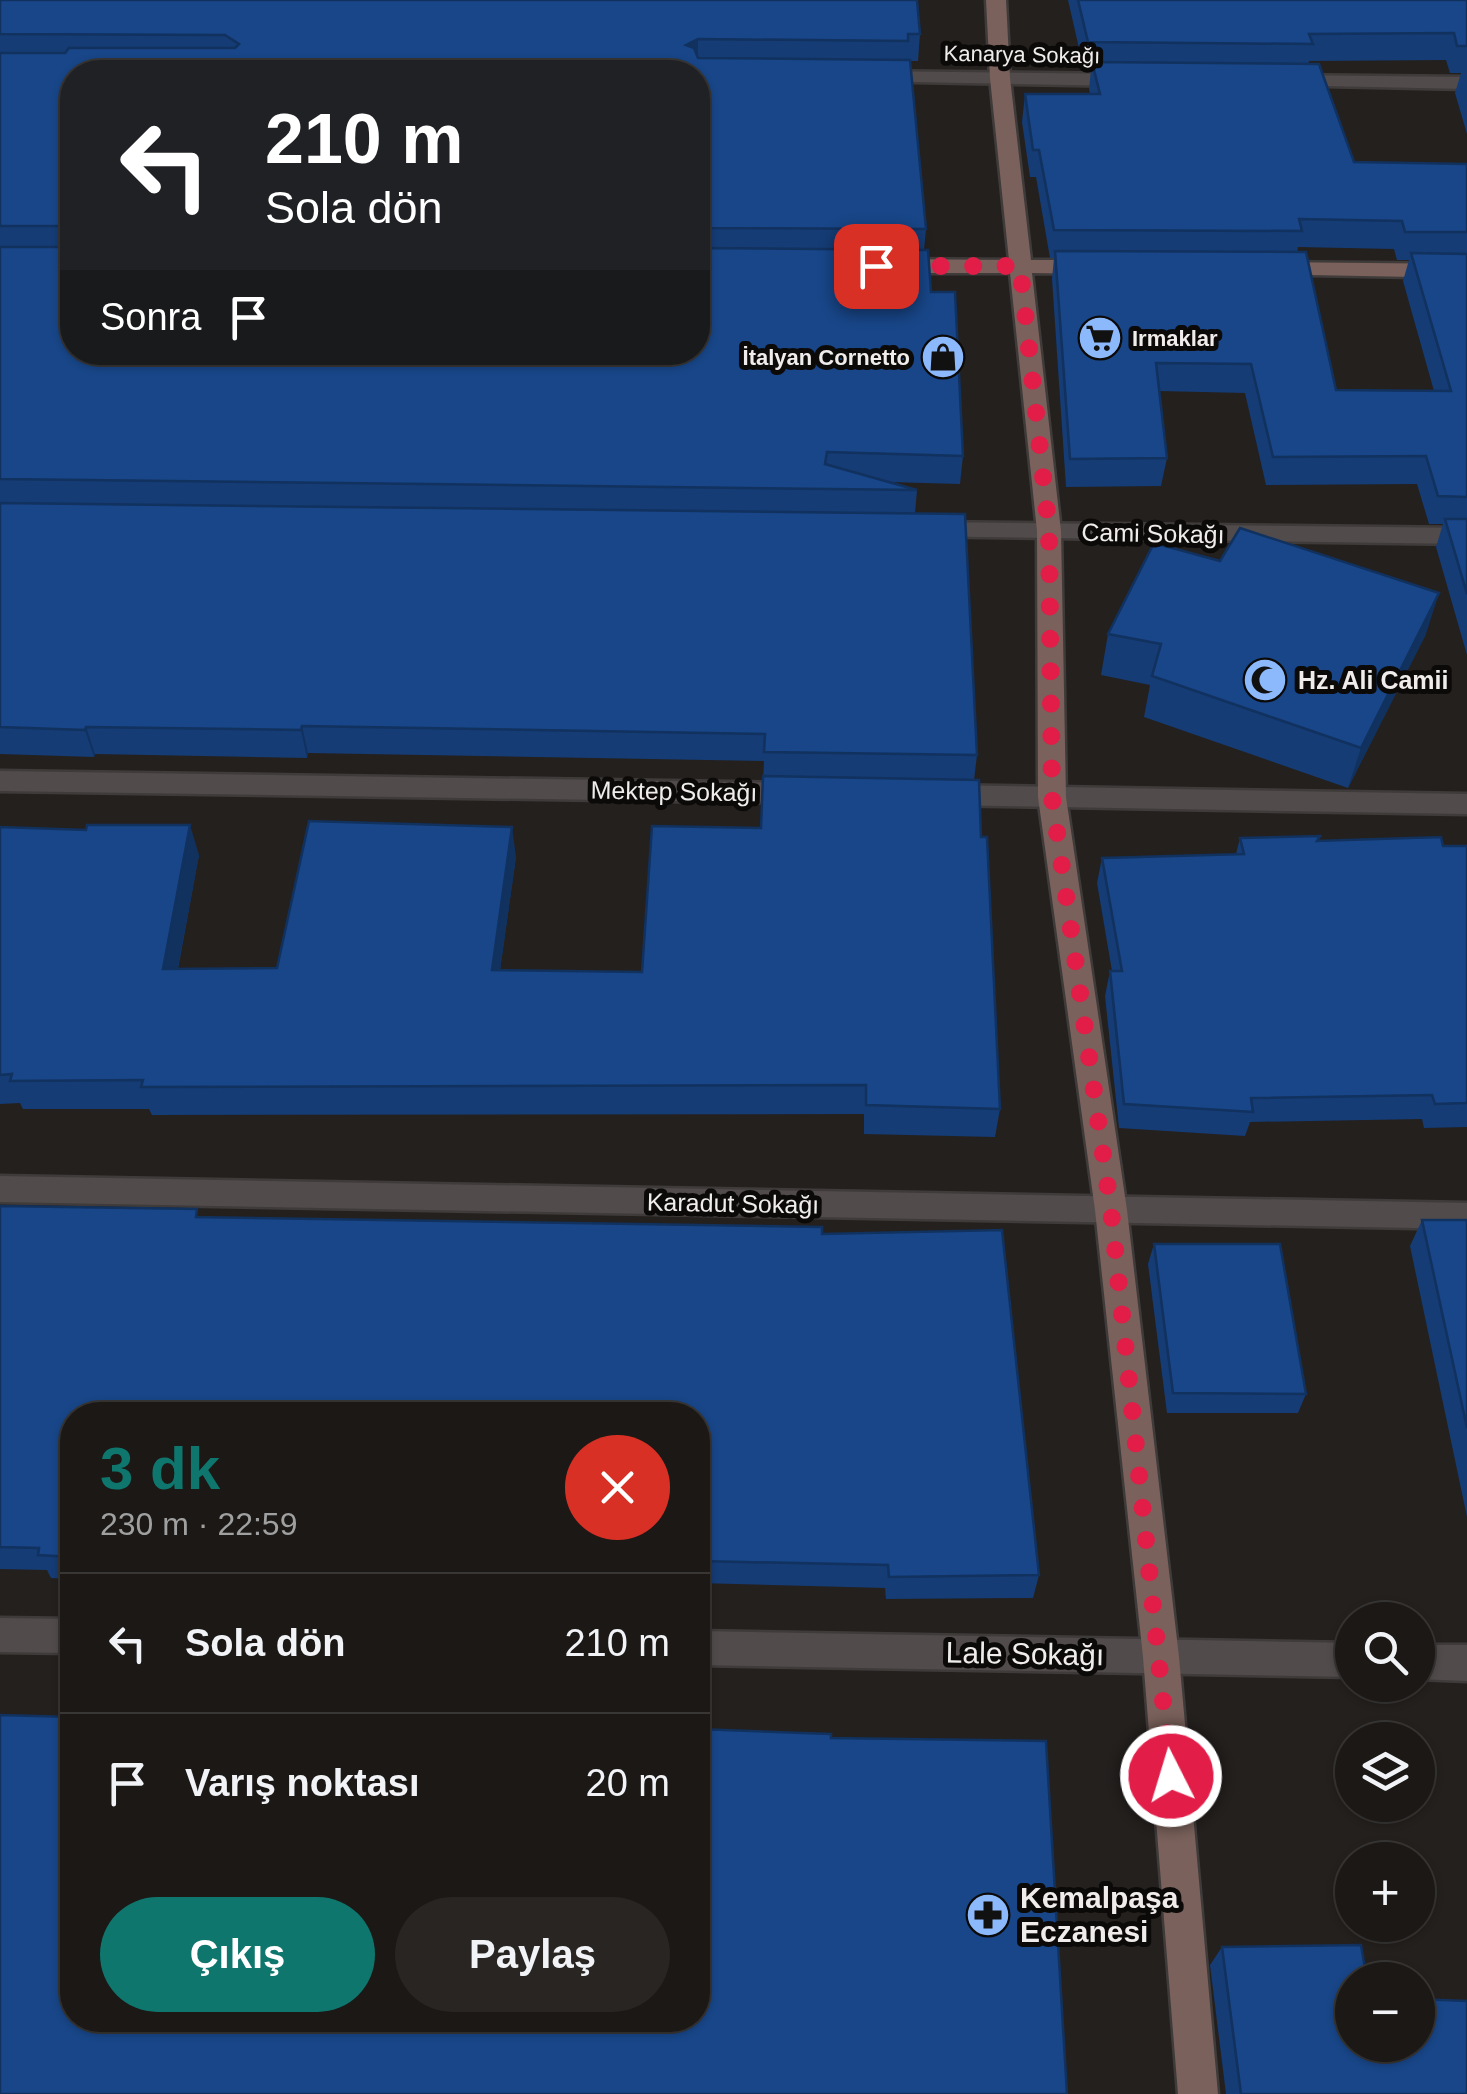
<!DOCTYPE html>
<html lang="tr">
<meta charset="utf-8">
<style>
:root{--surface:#1b1816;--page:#282523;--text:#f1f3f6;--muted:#a0a0a1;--line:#393735;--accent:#0f766e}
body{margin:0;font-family:Arial,sans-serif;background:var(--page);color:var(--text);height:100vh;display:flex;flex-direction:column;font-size:38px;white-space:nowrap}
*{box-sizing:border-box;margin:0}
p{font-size:32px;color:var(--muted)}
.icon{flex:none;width:55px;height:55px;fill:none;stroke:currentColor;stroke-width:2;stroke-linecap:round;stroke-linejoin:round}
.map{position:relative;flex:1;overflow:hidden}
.details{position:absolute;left:60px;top:1402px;width:650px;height:630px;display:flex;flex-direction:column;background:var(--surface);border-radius:40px;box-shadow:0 2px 8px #0004,0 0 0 2px var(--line)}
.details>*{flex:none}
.hud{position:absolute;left:60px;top:60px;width:650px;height:305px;border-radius:40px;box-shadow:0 2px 8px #0004,0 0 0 2px var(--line);background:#202124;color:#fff;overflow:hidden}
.controls{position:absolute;left:1335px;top:1602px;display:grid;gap:20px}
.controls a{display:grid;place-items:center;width:100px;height:100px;border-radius:50%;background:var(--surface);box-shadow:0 2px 8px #0004,0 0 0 2px var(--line);font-size:50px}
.pin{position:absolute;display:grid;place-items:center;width:85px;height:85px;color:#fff;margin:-42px;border-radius:20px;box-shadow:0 5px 15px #0006}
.me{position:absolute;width:110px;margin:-55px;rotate:355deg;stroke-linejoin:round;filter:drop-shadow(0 0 8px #0008)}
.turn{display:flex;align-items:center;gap:35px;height:210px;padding:0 40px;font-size:45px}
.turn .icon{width:130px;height:130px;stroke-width:2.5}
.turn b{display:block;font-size:70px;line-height:85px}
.then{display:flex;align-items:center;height:95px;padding:0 40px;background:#0003;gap:20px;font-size:38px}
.round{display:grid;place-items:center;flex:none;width:105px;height:105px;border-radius:52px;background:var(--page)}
.summary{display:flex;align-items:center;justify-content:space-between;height:170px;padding:0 40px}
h1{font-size:60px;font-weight:700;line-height:75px;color:var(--accent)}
.primary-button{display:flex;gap:20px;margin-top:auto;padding:20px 40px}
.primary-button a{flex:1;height:115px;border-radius:60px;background:var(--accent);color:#fff;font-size:40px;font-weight:700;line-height:115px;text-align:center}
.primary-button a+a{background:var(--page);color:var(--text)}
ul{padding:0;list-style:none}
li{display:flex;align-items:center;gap:30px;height:140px;padding:0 40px;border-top:2px solid var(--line)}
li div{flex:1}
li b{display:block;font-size:38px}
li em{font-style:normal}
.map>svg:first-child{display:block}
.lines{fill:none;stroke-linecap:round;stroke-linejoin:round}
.street-casing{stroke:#3f3b3a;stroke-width:5}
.secondary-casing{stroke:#3f3b3a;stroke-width:5}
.street{fill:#514c4b;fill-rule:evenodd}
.secondary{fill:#7a615b;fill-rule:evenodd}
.wall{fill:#153c75;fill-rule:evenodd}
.shaded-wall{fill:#11315f}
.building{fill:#184688;stroke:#11315f;stroke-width:2.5}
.route{stroke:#e11d48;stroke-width:18;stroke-dasharray:0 32.4}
.labels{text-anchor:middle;stroke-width:10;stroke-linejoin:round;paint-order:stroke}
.far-street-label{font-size:22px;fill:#efeceb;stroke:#0c0a09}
.far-poi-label{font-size:22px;font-weight:bold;fill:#efeceb;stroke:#0c0a09;text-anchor:start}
.street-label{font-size:25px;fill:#efeceb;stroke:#0c0a09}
.poi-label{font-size:25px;font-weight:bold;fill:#efeceb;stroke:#0c0a09;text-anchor:start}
.near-street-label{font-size:30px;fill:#efeceb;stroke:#0c0a09}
.near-poi-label{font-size:30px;font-weight:bold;fill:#efeceb;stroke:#0c0a09;text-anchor:start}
</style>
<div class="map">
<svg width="1467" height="2094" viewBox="0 0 1467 2094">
<rect width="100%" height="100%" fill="#24201e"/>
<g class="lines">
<g class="street-casing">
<g id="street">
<polygon points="870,71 1129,74 1139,80 1129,86 863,81 860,77"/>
<polygon points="1285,75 1467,77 1467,89 1278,85 1278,77"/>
<polygon points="925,522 1467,528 1467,544 916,536 913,530 916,524"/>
<polygon points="0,771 802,783 812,786 816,793 812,800 802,803 0,791"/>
<polygon points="938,785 1467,794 1467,814 938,805 928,802 924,795 928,788"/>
<polygon points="0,1176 1467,1203 1467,1229 0,1202"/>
<polygon points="0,1618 72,1619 72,1653 0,1652"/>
<polygon points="698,1631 1352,1643 1352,1677 698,1665"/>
<polygon points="1418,1645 1467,1645 1467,1681 1418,1679"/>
</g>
</g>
<g class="secondary-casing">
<g id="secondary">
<polygon points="986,0 1006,0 1010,78 1031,260 1094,260 1105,267 1094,274 1032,273 1061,531 1066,797 1127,1210 1179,1657 1218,2094 1178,2094 1143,1657 1095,1210 1038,797 1037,531 1010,273 890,273 879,266 890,259 1009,260 990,78"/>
<polygon points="1270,262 1467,264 1467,278 1262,274 1259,269 1262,264"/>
</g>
</g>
<use href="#street" class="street"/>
<use href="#secondary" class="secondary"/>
</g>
<g class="wall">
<path d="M0,0L920,34L918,61H910L926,229L924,250L963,456L960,484L889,482L917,490L915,513L977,755L974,780L981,837L1000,1109L995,1137L864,1134V1114L152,1115L149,1109H23L20,1103L0,1104V827L199,855L178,969L277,968L516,857L500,970L642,972L761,828L764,761L308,753L307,758L95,754L94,757L0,754ZM72,72H698V352H72Z"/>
<path d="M1068,0H1467V134L1455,93L1461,73H1450L1446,60L1309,61L1308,64L1354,162L1467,164V655L1436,547L1443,524H1429L1417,484L1266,485L1245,393L1159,391L1167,458L1161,486L1066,487L1052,279L1054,258H1050L1036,177H1030L1022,122L1025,94H1090L1089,89L1091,70H1084ZM1298,247L1394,249L1397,260H1409L1403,281L1434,391L1336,390L1297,252Z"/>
<polygon points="1108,634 1426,634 1348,788 1144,717 1150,685 1101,675"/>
<polygon points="1240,838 1467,846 1467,1127 1424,1128 1422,1119 1250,1122 1245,1136 1119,1128 1105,996 1110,971 1112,971 1097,883 1102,858 1236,854"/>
<polygon points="0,1206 200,1217 822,1234 1039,1575 1033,1598 886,1599 885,1588 698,1583 698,1415 72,1415 72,1579 51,1578 47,1570 0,1569"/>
<polygon points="1422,1220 1467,1220 1467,1517 1410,1246"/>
<polygon points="1154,1244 1306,1394 1298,1413 1167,1413 1148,1264"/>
<polygon points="1222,1947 1352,2045 1467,2094 1226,2094 1210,1965"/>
</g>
<g class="shaded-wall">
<polygon points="698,39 698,66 686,45"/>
<polygon points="1439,593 1426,634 1348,788 1361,748"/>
<polygon points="302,726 308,753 307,758 301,730"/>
<polygon points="86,727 95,754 94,757 85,730"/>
<polygon points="190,825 199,855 172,998 163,969"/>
<polygon points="512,827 516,857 496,999 492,970"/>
</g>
<g class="building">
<polygon points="0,0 917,0 920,34 908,34 908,41 698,39 686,45 694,48 698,58 910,60 926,229 698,228 698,72 72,72 72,352 698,352 698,248 928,250 931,292 955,292 963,456 827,452 825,464 917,490 0,479 0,247 65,247 68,230 65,226 0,226 0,53 65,53 69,48 235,48 239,44 225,35 0,34"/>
<polygon points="1078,0 1467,0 1467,46 1457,46 1454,33 1309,34 1313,44 1088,42"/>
<polygon points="1092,62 1319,64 1354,162 1467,164 1467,232 1405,232 1402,221 1299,219 1302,231 1054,230 1039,150 1033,150 1025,94 1100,94"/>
<polygon points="1055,251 1306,252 1336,390 1451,391 1411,253 1467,254 1467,497 1438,496 1426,456 1273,457 1251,364 1156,363 1167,458 1070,459"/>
<polygon points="0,503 965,514 977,755 764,752 765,734 302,726 301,730 86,727 85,730 0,727"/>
<polygon points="1445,519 1467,519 1467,594"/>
<polygon points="1240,528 1439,593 1361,748 1152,676 1161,644 1108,634 1154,543 1220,561"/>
<polygon points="763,776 979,780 981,837 987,837 1000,1109 866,1105 866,1085 141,1087 143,1080 10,1081 12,1074 0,1075 0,827 86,830 87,825 190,825 163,969 277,968 309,821 512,827 492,970 642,972 652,826 761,828"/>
<polygon points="1320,836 1317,841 1441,837 1443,846 1467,846 1467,1103 1435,1104 1432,1095 1251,1098 1253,1112 1124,1104 1110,971 1122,971 1102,858 1244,854 1240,838"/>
<polygon points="0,1206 197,1209 196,1217 822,1227 822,1234 1002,1230 1039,1575 889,1577 888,1565 698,1561 698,1415 72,1415 72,1557 38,1555 39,1548 0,1547"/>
<polygon points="1422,1220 1467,1220 1467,1428"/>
<polygon points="1154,1244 1280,1244 1306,1394 1173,1393"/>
<polygon points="0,1715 72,1717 72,2020 698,2020 698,1729 831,1734 831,1738 1046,1741 1067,2094 0,2094"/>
<polygon points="1361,1945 1367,1980 1352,1980 1352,2045 1418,2045 1418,1999 1467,2001 1467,2094 1241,2094 1222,1947"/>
</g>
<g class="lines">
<polyline class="route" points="876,266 1020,266 1049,531 1052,797 1111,1210 1171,1776"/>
</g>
<defs>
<g id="supermarket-disc" transform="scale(2.25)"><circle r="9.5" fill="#8cb9fc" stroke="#0c0a09"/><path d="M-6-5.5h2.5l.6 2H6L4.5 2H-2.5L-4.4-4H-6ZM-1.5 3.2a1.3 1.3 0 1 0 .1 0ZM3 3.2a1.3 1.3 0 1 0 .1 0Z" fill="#111"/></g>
<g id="shop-disc" transform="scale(2.25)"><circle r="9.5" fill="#8cb9fc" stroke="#0c0a09"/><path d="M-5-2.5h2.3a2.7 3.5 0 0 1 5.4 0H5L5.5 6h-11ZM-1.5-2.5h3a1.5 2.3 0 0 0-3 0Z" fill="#111"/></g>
<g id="mosque-disc" transform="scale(2.25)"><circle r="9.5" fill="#8cb9fc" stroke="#0c0a09"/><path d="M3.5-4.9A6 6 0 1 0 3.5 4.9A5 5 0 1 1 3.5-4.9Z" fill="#111"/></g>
<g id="pharmacy-disc" transform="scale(2.25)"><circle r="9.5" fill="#8cb9fc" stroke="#0c0a09"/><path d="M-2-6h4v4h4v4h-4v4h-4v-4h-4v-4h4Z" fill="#111"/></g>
</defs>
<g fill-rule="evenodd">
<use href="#supermarket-disc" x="1100" y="338"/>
<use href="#shop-disc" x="943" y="357"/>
<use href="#mosque-disc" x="1265" y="680"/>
<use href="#pharmacy-disc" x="988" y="1915"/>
</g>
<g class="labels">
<g class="far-street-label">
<text transform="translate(1022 54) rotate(1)" y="8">Kanarya Sokağı</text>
</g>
<g class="far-poi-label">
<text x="1132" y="346">Irmaklar</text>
<text x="910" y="365" text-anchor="end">İtalyan Cornetto</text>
</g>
<g class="street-label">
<text transform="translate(1153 533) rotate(1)" y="9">Cami Sokağı</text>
<text transform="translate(674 791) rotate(1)" y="9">Mektep Sokağı</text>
<text transform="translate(733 1203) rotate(1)" y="9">Karadut Sokağı</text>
</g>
<g class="poi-label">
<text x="1298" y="689">Hz. Ali Camii</text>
</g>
<g class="near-street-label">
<text transform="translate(1025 1654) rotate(1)" y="10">Lale Sokağı</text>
</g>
<g class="near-poi-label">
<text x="1020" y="1908">Kemalpaşa<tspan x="1020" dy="34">Eczanesi</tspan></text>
</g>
</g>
</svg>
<div class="controls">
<a><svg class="icon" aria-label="search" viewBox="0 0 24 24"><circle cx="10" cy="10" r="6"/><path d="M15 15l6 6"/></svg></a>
<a><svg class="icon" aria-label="layers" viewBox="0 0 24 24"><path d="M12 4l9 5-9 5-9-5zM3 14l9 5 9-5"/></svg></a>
<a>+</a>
<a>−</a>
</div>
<div class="pin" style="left:876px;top:266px;background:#d93025"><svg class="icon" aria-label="arrive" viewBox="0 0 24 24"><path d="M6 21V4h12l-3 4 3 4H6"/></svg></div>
<svg class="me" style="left:1171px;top:1776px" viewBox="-20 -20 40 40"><circle r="17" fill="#e11d48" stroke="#fff" stroke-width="3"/><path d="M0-11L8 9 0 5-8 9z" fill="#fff"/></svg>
<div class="hud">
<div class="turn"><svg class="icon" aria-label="left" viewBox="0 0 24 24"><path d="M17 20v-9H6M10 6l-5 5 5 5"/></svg><div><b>210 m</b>Sola dön</div></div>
<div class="then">Sonra<svg class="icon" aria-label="arrive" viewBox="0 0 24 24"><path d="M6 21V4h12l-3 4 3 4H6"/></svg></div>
</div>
<section class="details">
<div class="summary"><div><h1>3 dk</h1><p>230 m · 22:59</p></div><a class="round" style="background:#d93025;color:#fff"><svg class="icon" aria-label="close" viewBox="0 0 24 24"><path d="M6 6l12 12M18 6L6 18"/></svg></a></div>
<ul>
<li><svg class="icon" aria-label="left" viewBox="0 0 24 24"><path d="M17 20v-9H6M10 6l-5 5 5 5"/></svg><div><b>Sola dön</b></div><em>210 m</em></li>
<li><svg class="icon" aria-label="arrive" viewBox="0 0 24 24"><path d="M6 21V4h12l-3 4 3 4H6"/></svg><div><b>Varış noktası</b></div><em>20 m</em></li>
</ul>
<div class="primary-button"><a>Çıkış</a><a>Paylaş</a></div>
</section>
</div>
